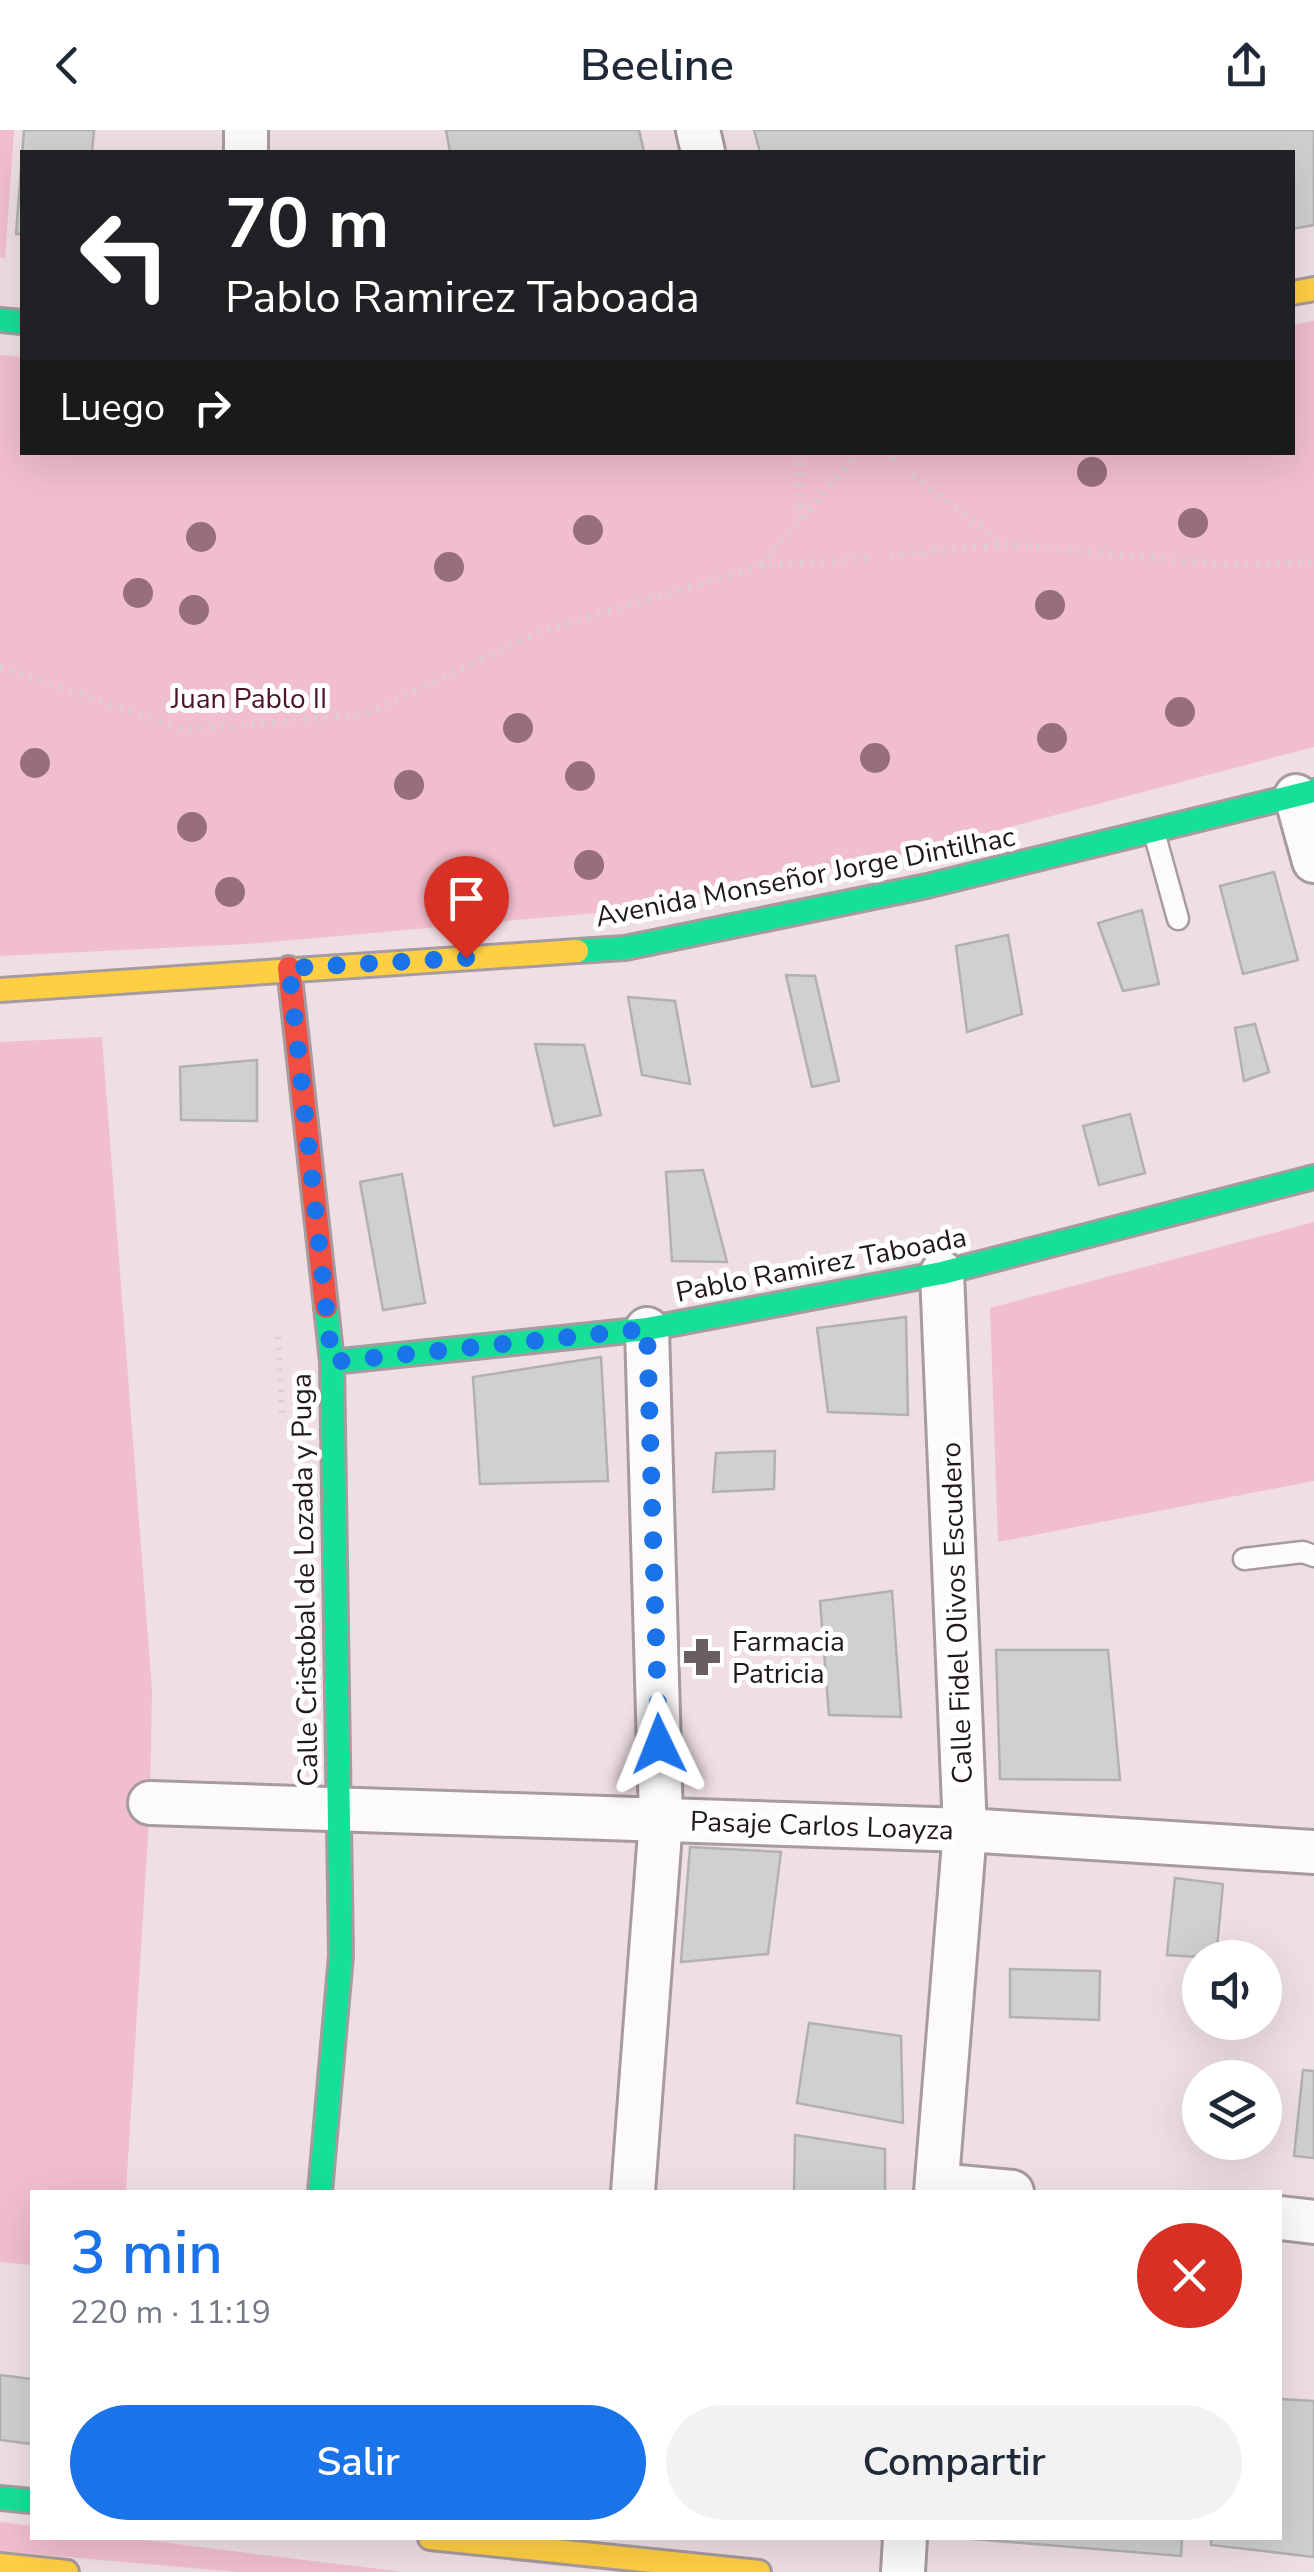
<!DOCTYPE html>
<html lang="es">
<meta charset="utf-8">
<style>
:root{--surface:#fff;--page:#f2f2f3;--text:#1f2937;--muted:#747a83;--accent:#1a73e8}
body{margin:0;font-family:"Nunito Sans",sans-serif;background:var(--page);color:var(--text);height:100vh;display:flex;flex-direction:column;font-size:38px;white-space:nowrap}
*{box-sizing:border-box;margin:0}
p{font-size:32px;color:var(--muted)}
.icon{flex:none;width:55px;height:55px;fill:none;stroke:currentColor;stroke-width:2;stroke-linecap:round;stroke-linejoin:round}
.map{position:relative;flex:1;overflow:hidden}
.sheet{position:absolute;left:30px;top:2060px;width:1252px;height:350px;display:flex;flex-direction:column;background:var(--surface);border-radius:0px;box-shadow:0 10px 40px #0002}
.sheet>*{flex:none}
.hud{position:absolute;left:20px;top:20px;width:1275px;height:305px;border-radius:0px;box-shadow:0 10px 40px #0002;background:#202124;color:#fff;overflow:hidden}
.tools{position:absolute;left:1182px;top:1810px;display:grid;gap:20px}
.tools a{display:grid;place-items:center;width:100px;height:100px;border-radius:50%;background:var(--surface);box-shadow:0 10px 40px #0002;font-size:50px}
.pin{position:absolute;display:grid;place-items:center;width:85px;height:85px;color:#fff;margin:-102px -42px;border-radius:50% 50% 50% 0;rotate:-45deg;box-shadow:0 0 10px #0007}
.pin .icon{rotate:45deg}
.me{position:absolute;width:110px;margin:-55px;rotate:358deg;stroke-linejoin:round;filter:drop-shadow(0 0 8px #0008)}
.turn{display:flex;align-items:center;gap:35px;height:210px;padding:0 40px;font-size:45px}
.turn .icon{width:130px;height:130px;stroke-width:2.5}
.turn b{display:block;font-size:70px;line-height:85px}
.then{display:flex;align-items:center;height:95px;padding:0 40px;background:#0003;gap:20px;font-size:38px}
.round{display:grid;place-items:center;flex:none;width:105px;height:105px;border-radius:52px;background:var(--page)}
.head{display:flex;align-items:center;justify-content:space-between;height:170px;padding:0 40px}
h1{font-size:60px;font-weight:600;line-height:75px;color:var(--accent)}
.cta{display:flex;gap:20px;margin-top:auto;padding:20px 40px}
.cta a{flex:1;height:115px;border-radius:60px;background:var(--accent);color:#fff;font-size:40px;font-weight:600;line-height:115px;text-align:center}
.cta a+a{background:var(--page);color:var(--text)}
header{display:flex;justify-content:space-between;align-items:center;height:130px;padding:0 40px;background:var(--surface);font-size:45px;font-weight:600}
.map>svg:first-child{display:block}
.green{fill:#f1bece}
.building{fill:#d1d0d0;stroke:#b2b1b1;stroke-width:2.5}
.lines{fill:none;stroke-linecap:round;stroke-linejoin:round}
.lane-casing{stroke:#a69b9e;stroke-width:25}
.street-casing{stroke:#a69b9e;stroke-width:48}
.fast-casing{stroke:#a69b9e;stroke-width:28}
.slow-casing{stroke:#a69b9e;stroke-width:28}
.jam-casing{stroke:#a69b9e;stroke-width:28}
.path{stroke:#d6d2d3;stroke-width:6;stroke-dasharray:2.5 8;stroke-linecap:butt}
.lane{stroke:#fdfafb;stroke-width:20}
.street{stroke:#fdfafb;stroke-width:42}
.fast{stroke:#16e098;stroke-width:22}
.slow{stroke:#ffcf43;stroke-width:22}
.jam{stroke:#f24e42;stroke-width:22}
.tree{fill:#976e7e}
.route{stroke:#1a73e8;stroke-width:18;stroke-dasharray:0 32.4}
.labels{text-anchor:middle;stroke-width:10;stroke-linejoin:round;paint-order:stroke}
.park-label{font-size:28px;fill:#4f112b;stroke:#fff}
.street-label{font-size:28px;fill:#21181a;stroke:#fff}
.poi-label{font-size:28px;fill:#21181a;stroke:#fff;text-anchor:start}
</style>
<header><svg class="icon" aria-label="back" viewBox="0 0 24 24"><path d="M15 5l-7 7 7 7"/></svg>Beeline<svg class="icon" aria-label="share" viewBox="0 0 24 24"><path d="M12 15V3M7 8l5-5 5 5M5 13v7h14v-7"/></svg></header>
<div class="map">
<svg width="1314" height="2442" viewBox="0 0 1314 2442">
<rect width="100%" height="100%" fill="#efdfe4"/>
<g class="green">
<polygon points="0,0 14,0 5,128 0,127"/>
<polygon points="1314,191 1314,617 915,722 608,782 247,814 0,826 0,225 22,227 22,322 1292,322 1293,195"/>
<polygon points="102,907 152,1560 150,1673 126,2062 32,2062 32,2135 0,2132 0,912"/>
<polygon points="1314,1092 1314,1351 998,1412 990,1178"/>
<polygon points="0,2392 32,2396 32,2408 128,2408 402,2442 237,2442 0,2421"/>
</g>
<g class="building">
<polygon points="24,0 94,0 92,22 22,22 22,104 16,104"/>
<polygon points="446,0 639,0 644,22 450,22"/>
<polygon points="754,0 1314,0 1314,95 1292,99 1292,22 760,22"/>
<polygon points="1274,742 1298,830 1243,844 1220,756"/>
<polygon points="1142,780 1159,854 1123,861 1098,793"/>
<polygon points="1008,805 1022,884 967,902 956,816"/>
<polygon points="786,845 815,846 839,951 812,957"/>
<polygon points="628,867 675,871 690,954 642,945"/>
<polygon points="1255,894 1269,942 1244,951 1235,898"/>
<polygon points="535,914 584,915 601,985 554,996"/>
<polygon points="257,930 257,991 181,990 180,937"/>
<polygon points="1130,984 1145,1043 1099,1055 1083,996"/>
<polygon points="703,1040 727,1132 672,1131 666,1042"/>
<polygon points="402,1044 425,1173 383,1180 360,1052"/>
<polygon points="906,1187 908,1285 828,1282 817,1198"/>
<polygon points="601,1227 608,1351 480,1354 473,1247"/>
<polygon points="775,1321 774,1359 713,1362 716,1323"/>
<polygon points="892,1461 901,1587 829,1585 820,1471"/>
<polygon points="996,1520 1108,1520 1120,1650 1000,1649"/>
<polygon points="690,1717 781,1722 768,1824 681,1832"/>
<polygon points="1175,1748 1223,1754 1216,1828 1167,1825"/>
<polygon points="1010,1839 1100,1841 1099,1890 1010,1887"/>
<polygon points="809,1893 901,1906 903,1993 797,1973"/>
<polygon points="1303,1940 1314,1941 1314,2028 1294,2026"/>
<polygon points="795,2005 885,2019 885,2062 794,2062"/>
<polygon points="1206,2012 1245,2012 1243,2023 1207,2018"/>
<polygon points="0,2245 32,2249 32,2314 0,2310"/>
<polygon points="1280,2269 1314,2271 1314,2427 1211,2415 1211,2408 1280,2408"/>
<polygon points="961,2408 1182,2408 1181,2426"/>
</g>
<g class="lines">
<g class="lane-casing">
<g id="lane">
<polyline points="1154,702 1178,789"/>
<polyline points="1244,1429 1303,1422 1314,1426"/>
</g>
</g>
<g class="street-casing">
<g id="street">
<polyline points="246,0 246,22"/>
<polyline points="698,0 703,22"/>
<polyline points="1296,666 1314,731"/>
<polyline points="150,1673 965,1700 1314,1722"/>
<polyline points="937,2055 1012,2062"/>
<polyline points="633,2062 661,1689 647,1199"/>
<polyline points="936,2062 965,1700 942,1143"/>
<polyline points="1280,2088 1314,2092"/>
<polyline points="903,2442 905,2408"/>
</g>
</g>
<g class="fast-casing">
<g id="fast">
<polyline points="0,190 22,192"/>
<polyline points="577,821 625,818 927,756 1314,661"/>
<polyline points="332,1232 647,1199 942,1143 1314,1047"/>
<polyline points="320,2062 341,1826 332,1232 326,1177"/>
<polyline points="0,2368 32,2371"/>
</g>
</g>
<g class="slow-casing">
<g id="slow">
<polyline points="1292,163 1314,159"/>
<polyline points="0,860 577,821"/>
<polyline points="430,2408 759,2442"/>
<polyline points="0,2435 67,2442"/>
</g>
</g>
<g class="jam-casing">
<polyline id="jam" points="289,838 326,1177"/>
</g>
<g class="path">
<polyline points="1149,11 1162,0"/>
<polyline points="799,322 800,391"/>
<polyline points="884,322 900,335"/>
<polyline points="913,345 1002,413"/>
<polyline points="890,426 1003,414 1230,435 1314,432"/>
<polyline points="761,435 859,322"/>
<polyline points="0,537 184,600 366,584 539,502 760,436 873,428"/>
<polyline points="278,1207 282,1284"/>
</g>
<use href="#lane" class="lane"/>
<use href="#street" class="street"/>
<use href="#fast" class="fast"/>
<use href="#slow" class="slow"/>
<use href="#jam" class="jam"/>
</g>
<g class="tree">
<circle cx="1092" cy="342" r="15"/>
<circle cx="1193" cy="393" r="15"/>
<circle cx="588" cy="400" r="15"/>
<circle cx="201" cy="407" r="15"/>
<circle cx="449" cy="437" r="15"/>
<circle cx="138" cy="463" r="15"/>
<circle cx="1050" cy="475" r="15"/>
<circle cx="194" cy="480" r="15"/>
<circle cx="1180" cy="582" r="15"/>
<circle cx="518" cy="598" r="15"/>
<circle cx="1052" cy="608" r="15"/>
<circle cx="875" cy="628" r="15"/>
<circle cx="35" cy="633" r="15"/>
<circle cx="580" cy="646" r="15"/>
<circle cx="409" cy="655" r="15"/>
<circle cx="192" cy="697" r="15"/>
<circle cx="589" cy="735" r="15"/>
<circle cx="230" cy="762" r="15"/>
</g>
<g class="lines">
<polyline class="route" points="466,828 289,838 332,1232 647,1199 659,1614"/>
</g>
<defs>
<g id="pharmacy-bare" transform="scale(3)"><path d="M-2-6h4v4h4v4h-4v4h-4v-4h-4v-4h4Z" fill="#695e61" stroke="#fff" stroke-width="2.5" paint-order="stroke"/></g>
</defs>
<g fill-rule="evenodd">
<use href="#pharmacy-bare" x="702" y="1527"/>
</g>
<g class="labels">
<g class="park-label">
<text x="249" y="578">Juan Pablo II</text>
</g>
<g class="street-label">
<text transform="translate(805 746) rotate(-11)" y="10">Avenida Monseñor Jorge Dintilhac</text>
<text transform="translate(821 1134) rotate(-11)" y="10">Pablo Ramirez Taboada</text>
<text transform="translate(304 1450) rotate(-91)" y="10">Calle Cristobal de Lozada y Puga</text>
<text transform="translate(956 1483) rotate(-92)" y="10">Calle Fidel Olivos Escudero</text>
<text transform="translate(822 1695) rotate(2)" y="10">Pasaje Carlos Loayza</text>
</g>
<g class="poi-label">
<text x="732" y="1521">Farmacia<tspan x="732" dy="32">Patricia</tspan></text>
</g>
</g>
</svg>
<div class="tools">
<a><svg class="icon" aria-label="sound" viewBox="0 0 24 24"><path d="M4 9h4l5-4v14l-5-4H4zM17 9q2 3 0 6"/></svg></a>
<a><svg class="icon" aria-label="layers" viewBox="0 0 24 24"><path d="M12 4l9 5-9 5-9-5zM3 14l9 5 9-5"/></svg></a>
</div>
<div class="pin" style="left:466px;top:828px;background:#d93025"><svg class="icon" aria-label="arrive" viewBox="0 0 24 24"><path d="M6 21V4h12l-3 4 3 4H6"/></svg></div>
<svg class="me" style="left:659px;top:1614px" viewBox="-20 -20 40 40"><path d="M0-17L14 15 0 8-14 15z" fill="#1a73e8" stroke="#fff" stroke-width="4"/></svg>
<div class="hud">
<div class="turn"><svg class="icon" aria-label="left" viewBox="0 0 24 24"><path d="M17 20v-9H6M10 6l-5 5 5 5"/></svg><div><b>70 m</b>Pablo Ramirez Taboada</div></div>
<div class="then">Luego<svg class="icon" aria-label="right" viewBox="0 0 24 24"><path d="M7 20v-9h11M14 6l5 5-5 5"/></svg></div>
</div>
<section class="sheet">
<div class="head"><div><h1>3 min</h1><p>220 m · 11:19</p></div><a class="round" style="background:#d93025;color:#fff"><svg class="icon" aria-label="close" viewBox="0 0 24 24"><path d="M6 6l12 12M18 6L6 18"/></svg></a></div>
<div class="cta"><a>Salir</a><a>Compartir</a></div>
</section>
</div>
